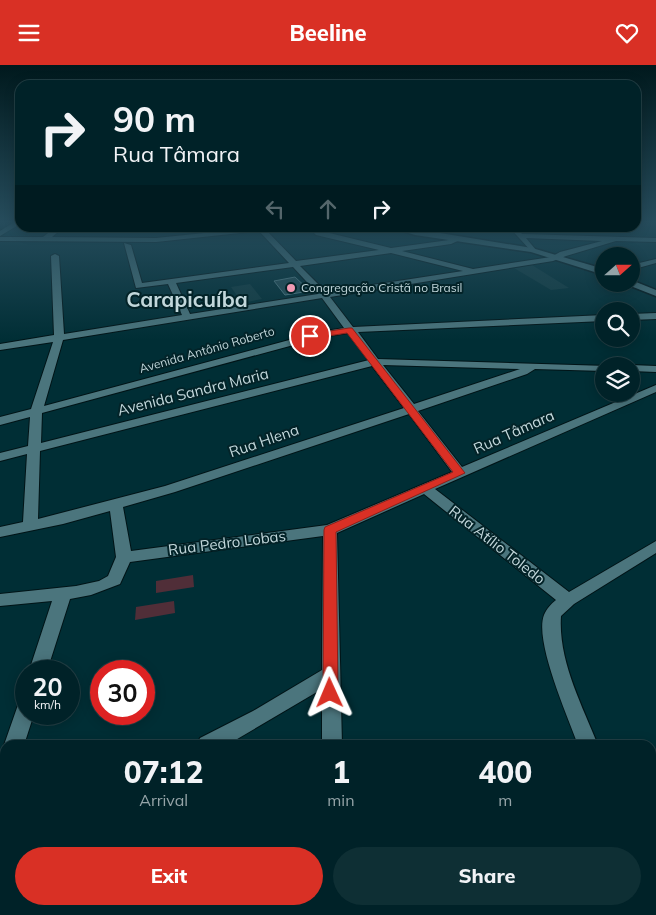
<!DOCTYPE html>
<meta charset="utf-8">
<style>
:root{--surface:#002228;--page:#0e2f34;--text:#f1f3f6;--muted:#95a4a8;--line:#223f45;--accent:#d93025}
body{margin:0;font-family:Mulish,sans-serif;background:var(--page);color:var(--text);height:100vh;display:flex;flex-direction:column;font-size:19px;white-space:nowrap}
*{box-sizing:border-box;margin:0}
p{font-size:16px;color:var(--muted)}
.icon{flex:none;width:28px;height:28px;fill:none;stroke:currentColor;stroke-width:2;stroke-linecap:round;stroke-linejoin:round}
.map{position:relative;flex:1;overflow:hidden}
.side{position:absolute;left:0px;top:675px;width:656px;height:175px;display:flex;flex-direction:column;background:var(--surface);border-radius:15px 15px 0 0;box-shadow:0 2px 12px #0003,0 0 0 1px var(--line)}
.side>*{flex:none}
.top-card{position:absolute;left:15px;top:15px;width:626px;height:152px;border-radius:15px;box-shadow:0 2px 12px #0003,0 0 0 1px var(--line);background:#002228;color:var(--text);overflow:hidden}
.needle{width:32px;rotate:69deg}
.fabs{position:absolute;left:595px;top:182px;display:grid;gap:10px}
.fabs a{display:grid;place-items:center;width:45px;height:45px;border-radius:50%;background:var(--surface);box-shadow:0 2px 12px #0003,0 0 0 1px var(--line);font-size:25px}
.speed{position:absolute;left:15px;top:595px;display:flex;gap:10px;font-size:25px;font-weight:700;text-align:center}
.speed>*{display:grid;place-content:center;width:65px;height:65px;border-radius:50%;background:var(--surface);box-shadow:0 2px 12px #0003,0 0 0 1px var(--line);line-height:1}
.speed small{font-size:12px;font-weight:400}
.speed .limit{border:8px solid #d22;background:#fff;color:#111}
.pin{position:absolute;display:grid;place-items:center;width:42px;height:42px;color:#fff;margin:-21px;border:2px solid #fff;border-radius:50%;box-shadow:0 1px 5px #0007}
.me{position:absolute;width:55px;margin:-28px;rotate:359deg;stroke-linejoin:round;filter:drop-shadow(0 0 4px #0008)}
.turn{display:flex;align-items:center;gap:18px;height:105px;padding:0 15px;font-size:22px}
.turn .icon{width:65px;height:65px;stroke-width:2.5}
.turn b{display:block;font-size:35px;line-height:42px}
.lanes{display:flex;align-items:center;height:48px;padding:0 15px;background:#0003;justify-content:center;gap:25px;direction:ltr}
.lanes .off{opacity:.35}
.eta{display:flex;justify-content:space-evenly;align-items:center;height:85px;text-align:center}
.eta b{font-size:30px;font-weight:800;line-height:35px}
.button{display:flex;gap:10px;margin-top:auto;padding:10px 15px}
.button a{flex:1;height:58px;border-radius:30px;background:var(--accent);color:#fff;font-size:20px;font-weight:800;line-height:58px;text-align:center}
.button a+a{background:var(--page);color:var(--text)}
header{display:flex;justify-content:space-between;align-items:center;height:65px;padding:0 15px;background:var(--accent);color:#fff;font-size:22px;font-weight:800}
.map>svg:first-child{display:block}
.built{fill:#113b41}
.green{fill:#502e38}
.building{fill:#244d55;stroke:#588189}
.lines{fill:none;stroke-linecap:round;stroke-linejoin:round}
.street-casing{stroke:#011417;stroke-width:2}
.secondary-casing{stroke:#011417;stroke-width:3}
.street{fill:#4b757d;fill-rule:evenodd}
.secondary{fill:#4b757d;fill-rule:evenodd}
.route{fill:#d93025;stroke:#8d1f18}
.poi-dot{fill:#f19ab3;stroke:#032328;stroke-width:2}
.labels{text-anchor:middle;stroke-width:4;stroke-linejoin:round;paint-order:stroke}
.far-poi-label{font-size:12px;fill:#c2d7db;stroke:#032328;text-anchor:start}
.far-street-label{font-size:12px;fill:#c2d7db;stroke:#032328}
.street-label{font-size:15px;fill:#c2d7db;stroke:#032328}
.far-town-label{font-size:21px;font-weight:bold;fill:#c2d7db;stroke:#032328}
</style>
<header><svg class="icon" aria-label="menu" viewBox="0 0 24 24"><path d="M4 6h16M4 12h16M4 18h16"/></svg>Beeline<svg class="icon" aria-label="heart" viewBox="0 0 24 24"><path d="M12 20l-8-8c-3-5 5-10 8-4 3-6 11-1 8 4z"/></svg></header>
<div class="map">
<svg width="656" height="850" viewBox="0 0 656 850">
<rect width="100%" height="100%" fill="#002e35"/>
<g class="built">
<polygon points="532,200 569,223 551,225 514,203"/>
<polygon points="250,219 262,234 242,238 231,222"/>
</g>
<g class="green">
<polygon points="193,510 194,522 156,528 156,516"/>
<polygon points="174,536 175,548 135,555 136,542"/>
</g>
<polygon class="building" points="295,212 310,226 285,230 274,216"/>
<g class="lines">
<g class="street-casing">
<g id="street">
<polygon points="16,156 20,156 20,159 0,171 0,166"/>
<path d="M56,162H64L52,172L156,173L263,162L296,196L379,185L316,170L308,162H316L321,166L391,183L449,175L458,172L462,174L451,179L402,186L473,204L551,192L560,187L602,176L526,173L536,185L532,187L509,162H516L522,169L656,173V177L616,176L566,191L553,196L330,232L353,262L604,250V256L358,267L378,294L608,301H604V306L535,304L527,309L418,346L462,402L656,320V327L435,424L569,527L656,476V488L574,539L561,551C558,595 582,640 598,680H578C568,652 534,576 544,550C547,543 551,539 556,535L424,429L337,468L342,680H322V624L227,680H197L200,673L253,646L322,605L323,471L130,497L120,519L91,530L70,534L47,606H29L52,536L0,541V529L76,521L99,516L108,511L116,492L110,446L63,459L0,472V462L23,457L27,389L0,396V388L28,381L30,352L0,360V352L31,344L53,277L0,285V279L54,270L51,191L55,189L59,191L64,269L182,250L168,219L136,223L124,178L131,180L142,218L289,198L259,166L156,177L0,176V172H43ZM391,188L463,206L326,227L300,201ZM293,202L318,229L190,249L176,218ZM322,233L344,263L319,267L44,341L63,275ZM348,268L369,295L41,378L42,348L323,272ZM383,300L520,304L414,339ZM372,301L404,343L165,421L38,454L40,386ZM409,349L452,407L327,460L131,486L123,442L175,427Z"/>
<polygon points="656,194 656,198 631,205 631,200"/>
<polygon points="656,248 656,254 631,255 631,249"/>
<polygon points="631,300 656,301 656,307 631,306 631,301 627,301"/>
<polygon points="26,634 26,649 34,649 24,680 5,680 5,683 4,680 19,637"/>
<polygon points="5,699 5,728 2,729 0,729 0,701"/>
<polygon points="651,836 656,844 656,850 633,850 632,845 651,845"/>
<rect x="325" y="845" width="24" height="5"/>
</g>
</g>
<g class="secondary-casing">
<g id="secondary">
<polygon points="390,162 403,162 532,183 604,204 604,210 531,187 415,170"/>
<polygon points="631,215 656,225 656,231 628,220 631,219"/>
</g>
</g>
<use href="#street" class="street"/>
<use href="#secondary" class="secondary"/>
</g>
<linearGradient id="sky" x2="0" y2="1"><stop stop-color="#00191d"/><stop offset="0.57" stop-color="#264c5c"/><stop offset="1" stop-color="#264c5c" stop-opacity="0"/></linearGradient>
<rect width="656" height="275" fill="url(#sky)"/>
<polygon class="route" points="349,263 352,263 465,408 336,467 338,628 336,632 330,634 325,632 323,628 324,465 325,462 453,407 347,268 310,274 306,271 310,269"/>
<circle class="poi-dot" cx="291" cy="223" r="5"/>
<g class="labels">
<g class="far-poi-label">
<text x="301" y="227">Congregação Cristã no Brasil</text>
</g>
<g class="far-street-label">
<text transform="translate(207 285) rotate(-16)" y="4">Avenida Antônio Roberto</text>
</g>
<g class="street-label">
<text transform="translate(193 327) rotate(-14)" y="5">Avenida Sandra Maria</text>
<text transform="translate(514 367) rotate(-24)" y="5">Rua Tâmara</text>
<text transform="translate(264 376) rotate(-19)" y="5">Rua Hlena</text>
<text transform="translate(227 478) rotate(-7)" y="5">Rua Pedro Lobas</text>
<text transform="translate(497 480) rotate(38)" y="5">Rua Atílio Toledo</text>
</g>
<g class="far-town-label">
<text x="187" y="242">Carapicuíba</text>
</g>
</g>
</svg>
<div class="fabs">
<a><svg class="needle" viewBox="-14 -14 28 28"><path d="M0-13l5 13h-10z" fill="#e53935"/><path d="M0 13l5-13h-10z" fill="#95a4a8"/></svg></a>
<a><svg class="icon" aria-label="search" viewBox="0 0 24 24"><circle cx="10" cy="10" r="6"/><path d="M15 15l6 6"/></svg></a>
<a><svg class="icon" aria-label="layers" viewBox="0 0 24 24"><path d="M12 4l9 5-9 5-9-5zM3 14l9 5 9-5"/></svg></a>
</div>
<div class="speed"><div>20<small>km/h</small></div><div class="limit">30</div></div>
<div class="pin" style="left:310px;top:271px;background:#d93025"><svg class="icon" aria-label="arrive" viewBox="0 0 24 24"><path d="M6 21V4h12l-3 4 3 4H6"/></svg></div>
<svg class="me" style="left:330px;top:628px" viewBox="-20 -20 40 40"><path d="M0-17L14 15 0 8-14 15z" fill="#d93025" stroke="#fff" stroke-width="4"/></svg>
<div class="top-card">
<div class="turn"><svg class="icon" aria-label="right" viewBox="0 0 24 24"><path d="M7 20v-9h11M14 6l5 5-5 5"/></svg><div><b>90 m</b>Rua Tâmara</div></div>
<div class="lanes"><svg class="icon off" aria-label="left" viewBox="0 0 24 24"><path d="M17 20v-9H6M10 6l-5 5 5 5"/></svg><svg class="icon off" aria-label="ahead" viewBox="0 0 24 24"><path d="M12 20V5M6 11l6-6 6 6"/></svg><svg class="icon" aria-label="right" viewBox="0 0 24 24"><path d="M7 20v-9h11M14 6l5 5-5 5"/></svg></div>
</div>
<section class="side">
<div class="eta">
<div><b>07:12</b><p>Arrival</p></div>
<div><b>1</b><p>min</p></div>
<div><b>400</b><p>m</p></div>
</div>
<div class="button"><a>Exit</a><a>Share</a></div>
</section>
</div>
